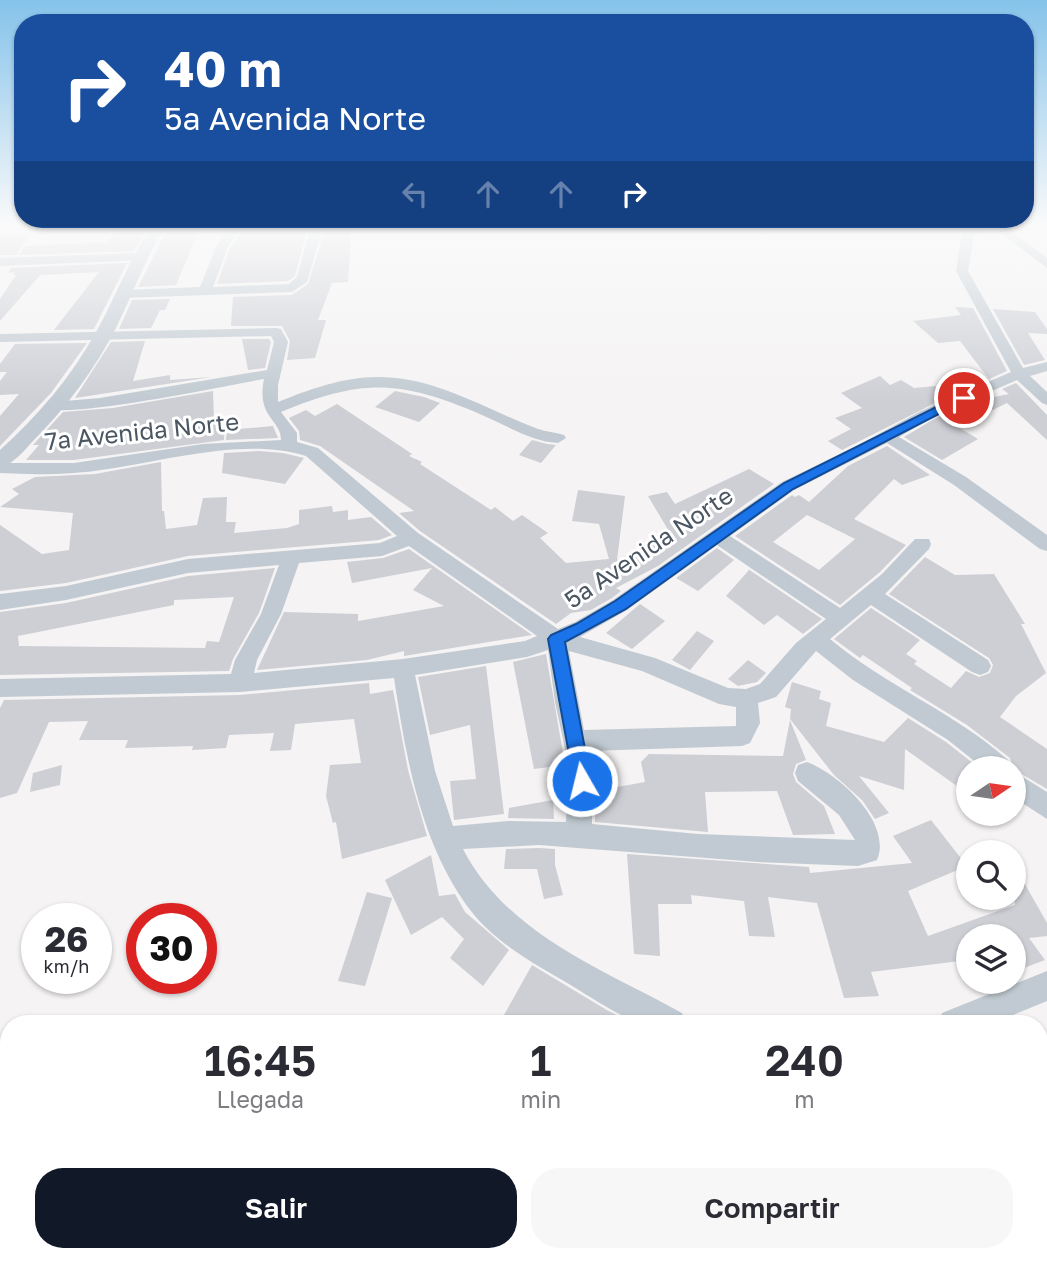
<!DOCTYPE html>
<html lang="es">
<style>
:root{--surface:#fff;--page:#f7f7f7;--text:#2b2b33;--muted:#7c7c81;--accent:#111827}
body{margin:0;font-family:"Golos Text",sans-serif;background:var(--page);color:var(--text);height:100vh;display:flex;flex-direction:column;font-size:26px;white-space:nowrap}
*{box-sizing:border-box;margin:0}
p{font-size:23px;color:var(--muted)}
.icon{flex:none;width:38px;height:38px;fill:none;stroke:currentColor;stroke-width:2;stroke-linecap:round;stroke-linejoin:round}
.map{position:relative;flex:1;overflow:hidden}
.drawer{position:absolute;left:0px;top:1015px;width:1048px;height:247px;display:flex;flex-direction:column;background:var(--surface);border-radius:28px 28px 0 0;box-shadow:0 2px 5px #0004}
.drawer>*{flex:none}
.top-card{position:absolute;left:14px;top:14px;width:1020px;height:214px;border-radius:28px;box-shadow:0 2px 5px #0004;background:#1a4fa0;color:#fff;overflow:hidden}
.needle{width:46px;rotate:77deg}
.controls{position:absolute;left:956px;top:756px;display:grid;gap:14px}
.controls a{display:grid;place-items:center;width:70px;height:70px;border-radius:50%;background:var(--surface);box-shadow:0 2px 5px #0004;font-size:35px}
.speed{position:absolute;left:21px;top:903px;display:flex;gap:14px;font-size:35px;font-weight:700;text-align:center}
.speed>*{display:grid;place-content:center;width:91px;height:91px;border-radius:50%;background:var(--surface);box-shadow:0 2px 5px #0004;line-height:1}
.speed small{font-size:18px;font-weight:400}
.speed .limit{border:10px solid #d22;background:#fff;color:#111}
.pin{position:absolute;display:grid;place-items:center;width:60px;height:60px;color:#fff;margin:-30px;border:4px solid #fff;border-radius:50%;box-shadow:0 2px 7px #0007}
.me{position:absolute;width:77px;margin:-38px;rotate:352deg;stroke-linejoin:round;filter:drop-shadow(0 0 5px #0008)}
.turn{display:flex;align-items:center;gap:24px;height:147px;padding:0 35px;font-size:32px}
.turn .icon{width:91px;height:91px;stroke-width:2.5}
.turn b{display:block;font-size:49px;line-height:60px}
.lanes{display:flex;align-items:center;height:66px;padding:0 35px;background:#0003;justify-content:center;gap:35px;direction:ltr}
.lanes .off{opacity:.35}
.eta{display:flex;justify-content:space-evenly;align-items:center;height:119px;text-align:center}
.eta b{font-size:42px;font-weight:600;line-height:49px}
.primary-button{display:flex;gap:14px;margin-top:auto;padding:14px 35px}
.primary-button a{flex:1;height:80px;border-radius:28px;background:var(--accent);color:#fff;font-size:28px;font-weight:600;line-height:80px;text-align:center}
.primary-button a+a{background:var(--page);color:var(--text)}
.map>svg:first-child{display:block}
.building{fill:#cdcfd5;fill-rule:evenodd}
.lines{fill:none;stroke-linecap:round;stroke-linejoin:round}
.minor{fill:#c1cad2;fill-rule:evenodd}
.tertiary{fill:#c1cad2;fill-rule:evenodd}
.route{fill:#1a73e8;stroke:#114b97;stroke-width:2}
.labels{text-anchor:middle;stroke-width:6;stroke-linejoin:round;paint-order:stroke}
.street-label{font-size:24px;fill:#4a5661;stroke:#fff}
</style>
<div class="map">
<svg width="1047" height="1261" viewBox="0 0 1047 1261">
<rect width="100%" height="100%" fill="#f5f3f3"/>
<g class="building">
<polygon points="122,226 149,226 134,251 19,255 25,246 107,242"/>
<polygon points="169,226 201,226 176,285 138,287"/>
<polygon points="245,226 308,226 295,276 288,281 217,284 230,248"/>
<polygon points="325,230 349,230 351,234 348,282 332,283 318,320 326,320 315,358 287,360 290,341 282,326 231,326 233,297 292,295 308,284"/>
<polygon points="30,234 16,255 0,255 0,236"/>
<polygon points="127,263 94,329 54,330 99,272 40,275 0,321 0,299 16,275 13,275 15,272 8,273 11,268"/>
<polygon points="170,299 165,310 160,310 151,328 119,329 132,300"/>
<polygon points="955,307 973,308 1007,371 989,379 960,341 938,343 913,321 961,315"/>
<polygon points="993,309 1035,312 1047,329 1047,334 1028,333 1045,360 1024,365"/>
<polygon points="242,339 269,339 271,342 265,368 248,370"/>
<polygon points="145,341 133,381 170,375 170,380 212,377 75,398 111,342"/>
<polygon points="87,343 51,393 0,446 0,416 19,394 0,395 0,381 7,372 0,372 0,364 15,344"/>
<polygon points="880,376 890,385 901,380 914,388 935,386 947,397 842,450 828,441 851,429 835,418 862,408 841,393"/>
<polygon points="1016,383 1047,415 1047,440 1007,403 958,427 978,439 942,460 904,437 934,419 979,400 1009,394 1002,389"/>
<polygon points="213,391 214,422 225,420 224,440 74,460 26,460 39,445 33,445 63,412 113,408"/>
<polygon points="395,391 424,397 440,403 419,422 375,407"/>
<polygon points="337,404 412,454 409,456 422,462 420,464 491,510 495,507 513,521 522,515 548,533 540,538 566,563 609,559 599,524 572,521 578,490 625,496 617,560 670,533 648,496 667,492 675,504 749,469 774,484 658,566 616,588 621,591 612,598 591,610 571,613 556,624 420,531 399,513 414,511 320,446 300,440 299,431 289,418 306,410 315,416"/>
<polygon points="273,426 278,438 226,440 227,430"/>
<polygon points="532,440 547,444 556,445 541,463 519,455"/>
<path d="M887,446L930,475L902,485L894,479L854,519L906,545L880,572L840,605L735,536L792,495L795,497L799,495L809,502L848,466ZM807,515L855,539L819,570L773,542Z"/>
<polygon points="259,451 283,453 304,458 285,484 222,473 224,453"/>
<polygon points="161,462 162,511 164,511 166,529 197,525 203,498 227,497 226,522 236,522 234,533 287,528 299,524 299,510 332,506 333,512 348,510 348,520 371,517 392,535 379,540 188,556 66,583 0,591 0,525 42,554 69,550 73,513 0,507 19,494 12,489 35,477 95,474"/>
<polygon points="717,548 734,560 698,591 676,578"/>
<polygon points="409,549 532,635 404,656 404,651 367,660 257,670 284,612 358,614 358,621 444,606 413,590 432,568 352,583 347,562 383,558"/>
<polygon points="925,557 955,575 994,574 1025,624 1021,624 1046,673 1016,696 1000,717 1047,749 1047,789 1013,769 1010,758 967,725 910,690 912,688 863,655 860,658 834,639 871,608 920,640 906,654 917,661 914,664 951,688 966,671 979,677 990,673 993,665 989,658 889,594"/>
<path d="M275,568L259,613L233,659L229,671L0,675V612L66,603L188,576ZM234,597L219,642L207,641L205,648L19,646L18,636L174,605V600Z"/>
<polygon points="749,570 748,569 822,619 803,634 777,615 764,625 726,596"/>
<polygon points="640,604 665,621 632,649 606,633"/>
<polygon points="697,631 714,641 690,670 672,660"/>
<polygon points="546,654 565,765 534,769 513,662"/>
<polygon points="748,660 766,673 757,682 738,686 728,679"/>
<polygon points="486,666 504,814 454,820 450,781 476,779 470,725 430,735 418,677"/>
<polygon points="792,682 821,691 819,699 831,703 826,726 884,742 908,718 946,742 979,768 968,768 968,794 905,749 904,790 859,776 889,813 875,819 862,800 834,775 790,719 791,709 785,707"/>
<polygon points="369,683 370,694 393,690 408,770 427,836 342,859 336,822 333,823 326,796 330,765 361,763 354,719 295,724 291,750 270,751 274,733 229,735 226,748 192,750 193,746 125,748 128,740 79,740 88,721 49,722 17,793 0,798 0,708 4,700 240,695"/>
<polygon points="790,720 806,760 796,764 793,774 796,782 824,806 835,834 793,835 777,791 705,792 708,832 595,822 595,791 645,782 641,762 649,754 783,756"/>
<polygon points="62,765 60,785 30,792 33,773"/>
<polygon points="553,800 554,819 508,818 509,808"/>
<polygon points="931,820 967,866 908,891 928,936 1015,905 1013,863 1047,923 1047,936 1029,938 1045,960 1013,972 1013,936 968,936 968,960 871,972 879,996 844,998 817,903 768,897 775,937 749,936 744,901 691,895 692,904 658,904 660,956 634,954 627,854 809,867 810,873 912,863 893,836"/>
<polygon points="539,848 555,849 555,865 563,895 544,899 537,869 504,869 506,849"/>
<polygon points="431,855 439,896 455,894 465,912 509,950 483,986 450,958 464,939 442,917 411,935 385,880"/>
<polygon points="367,892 392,898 365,986 338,981"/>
<polygon points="532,965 605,1009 634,1024 519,1024 504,1015"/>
</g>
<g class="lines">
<g class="minor">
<polygon points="230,226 242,226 228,247 213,287 289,284 297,277 311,226 323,226 307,282 292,292 123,298 116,294 123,290 200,287 216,247"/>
<path d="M977,226H1005L1047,258V268L992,226L974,235L968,271L1023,368L1047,362V371L1030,376L1047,392V405L1042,403L1017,380L933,417L899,437L966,477L1047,535V551L1040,549L954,485L887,443L794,490L730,536L840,608L882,574L915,539H929L931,544L929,549L885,594L988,660L991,666L988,672L980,675L972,672L871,605L830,639C886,686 954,712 1008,760L1011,768H983L948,740L853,680L816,651L776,697L758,703L760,723L750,743L742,746L589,751L592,762V824L698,834L855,840L839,815L798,781L795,773L798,765L807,762C839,774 893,823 877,860L858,866L758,862L539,845L463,849C507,934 602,969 682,1013L686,1024C672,1024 657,1025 644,1024C628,1022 584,993 569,984C534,964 496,943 471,911C421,846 406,758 394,678L240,692L0,697V679L231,674L235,660L261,614L279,565L188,573L66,600L0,610V594L66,586L188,559L380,543L397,536L306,456C248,437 168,460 108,469C72,475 36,475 0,473V463H74L203,444L281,440C281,419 256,418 264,379C235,384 59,421 45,407L53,402L100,398L267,370L274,342L271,336L0,342V334L276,328L281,329L288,342L278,385V402C310,389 346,376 381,377C438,378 487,410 538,429C546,432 555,432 564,435L566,438L558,443C530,441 508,426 482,415C401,380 363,378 281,412L297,433V442L318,448L418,533L558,629L575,622L613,600L782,482L853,448L921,411L1011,372L956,271L962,233ZM717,545L826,619L796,643L760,684L746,689L728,688L655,658L580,637L627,610ZM409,546L537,636L525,641L403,659L254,673L257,660L281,614L299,563L382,556ZM548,650L555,702L568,762L566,822L508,821L453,826L435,771L415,675L527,657ZM569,651L642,671L719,704L736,707V726L584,730Z"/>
<polygon points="140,253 144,254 144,260 0,266 0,258"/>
<polygon points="1013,771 1047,792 1047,819 1013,797"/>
<polygon points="1047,971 1047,1001 991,1024 938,1024 942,1013"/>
</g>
<path class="tertiary" d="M152,226H166C145,258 133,294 116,328C95,369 66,408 33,441C24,451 13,464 0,468V450C38,416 71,377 96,332C116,297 129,259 152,226Z"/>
</g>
<linearGradient id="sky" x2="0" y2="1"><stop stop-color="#85c3ea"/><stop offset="0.56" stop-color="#fafafa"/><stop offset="1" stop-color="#fafafa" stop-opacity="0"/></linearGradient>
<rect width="1047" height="402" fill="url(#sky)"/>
<polygon class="route" points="960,395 970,398 793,489 626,609 565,642 591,781 588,787 582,789 575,787 548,639 551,635 576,624 615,601 784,483"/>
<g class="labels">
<g class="street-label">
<text transform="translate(142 432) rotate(-6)" y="8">7a Avenida Norte</text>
<text transform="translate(649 548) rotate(-34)" y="8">5a Avenida Norte</text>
</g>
</g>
</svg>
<div class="controls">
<a><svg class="needle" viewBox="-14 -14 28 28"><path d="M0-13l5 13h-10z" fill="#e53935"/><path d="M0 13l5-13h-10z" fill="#7c7c81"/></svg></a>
<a><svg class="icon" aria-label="search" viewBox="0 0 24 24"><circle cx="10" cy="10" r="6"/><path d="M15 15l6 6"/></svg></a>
<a><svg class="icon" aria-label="layers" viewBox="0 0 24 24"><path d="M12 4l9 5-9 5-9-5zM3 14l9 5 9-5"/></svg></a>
</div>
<div class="speed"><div>26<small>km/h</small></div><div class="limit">30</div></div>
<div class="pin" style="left:964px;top:398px;background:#d93025"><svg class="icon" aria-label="arrive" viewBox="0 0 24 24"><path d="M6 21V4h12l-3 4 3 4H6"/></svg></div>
<svg class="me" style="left:582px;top:781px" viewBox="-20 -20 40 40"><circle r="17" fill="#1a73e8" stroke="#fff" stroke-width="3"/><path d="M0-11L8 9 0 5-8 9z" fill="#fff"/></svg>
<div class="top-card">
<div class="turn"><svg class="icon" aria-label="right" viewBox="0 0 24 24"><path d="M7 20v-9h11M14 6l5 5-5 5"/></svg><div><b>40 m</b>5a Avenida Norte</div></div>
<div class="lanes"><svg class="icon off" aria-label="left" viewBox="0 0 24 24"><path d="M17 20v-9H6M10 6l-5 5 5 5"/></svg><svg class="icon off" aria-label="ahead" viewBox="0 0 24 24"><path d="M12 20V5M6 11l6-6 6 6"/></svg><svg class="icon off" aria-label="ahead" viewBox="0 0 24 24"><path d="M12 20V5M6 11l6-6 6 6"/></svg><svg class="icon" aria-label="right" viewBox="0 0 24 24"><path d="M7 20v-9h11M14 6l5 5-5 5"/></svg></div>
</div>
<section class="drawer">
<div class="eta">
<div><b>16:45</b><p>Llegada</p></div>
<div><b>1</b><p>min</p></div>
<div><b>240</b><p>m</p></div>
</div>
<div class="primary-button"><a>Salir</a><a>Compartir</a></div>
</section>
</div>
